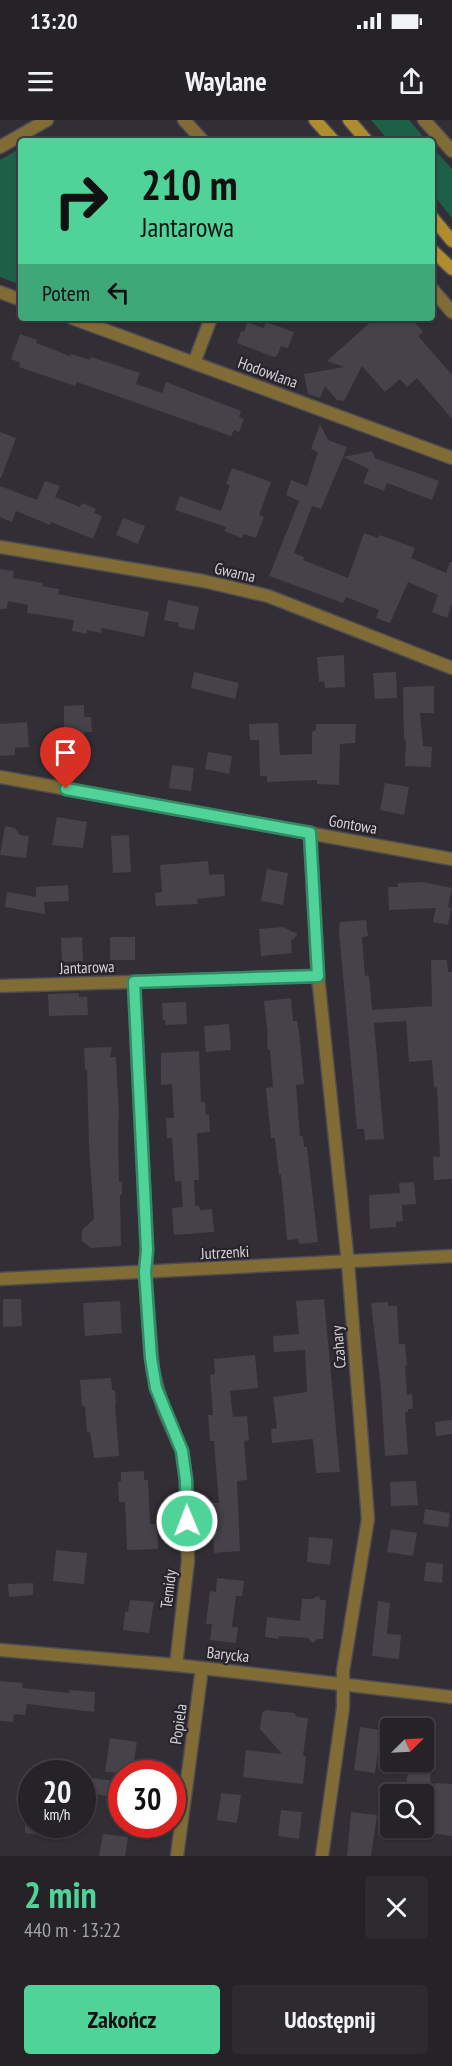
<!DOCTYPE html>
<html lang="pl">
<meta charset="utf-8">
<style>
:root{--surface:#252228;--page:#2d2a30;--text:#f1f3f6;--muted:#a3a4a8;--line:#423f45;--accent:#4fd398}
body{margin:0;font-family:"PT Sans Narrow",sans-serif;background:var(--page);color:var(--text);height:100vh;display:flex;flex-direction:column;font-size:22px;white-space:nowrap}
*{box-sizing:border-box;margin:0}
p{font-size:20px;color:var(--muted)}
.icon{flex:none;width:33px;height:33px;fill:none;stroke:currentColor;stroke-width:2;stroke-linecap:round;stroke-linejoin:round}
.map{position:relative;height:1736px;overflow:hidden}
.details{display:flex;flex-direction:column;background:var(--surface);flex:1}
.details>*{flex:none}
.banner{position:absolute;left:18px;top:18px;width:417px;height:183px;border-radius:6px;box-shadow:0 2px 4px #0004,0 0 0 2px var(--line);background:#4fd398;color:#111;overflow:hidden}
.needle{width:39px;rotate:66deg}
.controls{position:absolute;left:380px;top:1598px;display:grid;gap:12px}
.controls a{display:grid;place-items:center;width:54px;height:54px;border-radius:6px;background:var(--surface);box-shadow:0 2px 4px #0004,0 0 0 2px var(--line);font-size:30px}
.speed{position:absolute;left:18px;top:1640px;display:flex;gap:12px;font-size:30px;font-weight:700;text-align:center}
.speed>*{display:grid;place-content:center;width:78px;height:78px;border-radius:50%;background:var(--surface);box-shadow:0 2px 4px #0004,0 0 0 2px var(--line);line-height:1}
.speed small{font-size:15px;font-weight:400}
.speed .limit{border:9px solid #d22;background:#fff;color:#111}
.pin{position:absolute;display:grid;place-items:center;width:51px;height:51px;color:#fff;margin:-62px -26px;border-radius:50% 50% 50% 0;rotate:-45deg;box-shadow:0 0 6px #0007}
.pin .icon{rotate:45deg}
.me{position:absolute;width:66px;margin:-33px;rotate:359deg;stroke-linejoin:round;filter:drop-shadow(0 0 4px #0008)}
.turn{display:flex;align-items:center;gap:21px;height:126px;padding:0 24px;font-size:27px}
.turn .icon{width:78px;height:78px;stroke-width:2.5}
.turn b{display:block;font-size:42px;line-height:51px}
.then{display:flex;align-items:center;height:57px;padding:0 24px;background:#0003;gap:12px;font-size:22px}
.round{display:grid;place-items:center;flex:none;width:63px;height:63px;border-radius:6px;background:var(--page)}
.summary{display:flex;align-items:center;justify-content:space-between;height:102px;padding:0 24px}
h1{font-size:36px;font-weight:600;line-height:45px;color:var(--accent)}
.cta{display:flex;gap:12px;margin-top:auto;padding:12px 24px}
.cta a{flex:1;height:69px;border-radius:6px;background:var(--accent);color:#111;font-size:24px;font-weight:600;line-height:69px;text-align:center}
.cta a+a{background:var(--page);color:var(--text)}
.status{display:flex;justify-content:space-between;align-items:center;height:42px;padding:0 30px;background:var(--surface);direction:ltr}
.status svg{height:16px;fill:currentColor}
header{display:flex;justify-content:space-between;align-items:center;height:78px;padding:0 24px;background:var(--surface);font-size:27px;font-weight:600}
.map>svg:first-child{display:block}
.green{fill:#1e6047}
.building{fill:#45424a}
.lines{fill:none;stroke-linecap:round;stroke-linejoin:round}
.minor-casing{stroke:#4e4c52;stroke-width:15}
.tertiary-casing{stroke:#4e4c52;stroke-width:15}
.secondary-casing{stroke:#4e4c52;stroke-width:15}
.minor{stroke:#816c36;stroke-width:12}
.tertiary{stroke:#816c36;stroke-width:12}
.secondary{stroke:#af8d2f;stroke-width:12}
.route-casing{stroke:#338963;stroke-width:15}
.route{stroke:#4fd398;stroke-width:10}
.labels{text-anchor:middle;stroke-width:4.5;stroke-linejoin:round;paint-order:stroke}
.street-label{font-size:16px;fill:#d4d3d7;stroke:#27242b}
</style>
<div class="status"><b>13:20</b><svg viewBox="0 0 49 12"><path d="M0 12V9h3v3zM5 12V6h3v6zM10 12V3h3v9zM15 12V0h3v12zM26 1h20v11H26zM47 4h2v5h-2z"/></svg></div>
<header><svg class="icon" aria-label="menu" viewBox="0 0 24 24"><path d="M4 6h16M4 12h16M4 18h16"/></svg>Waylane<svg class="icon" aria-label="share" viewBox="0 0 24 24"><path d="M12 15V3M7 8l5-5 5 5M5 13v7h14v-7"/></svg></header>
<div class="map">
<svg width="452" height="1736" viewBox="0 0 452 1736">
<rect width="100%" height="100%" fill="#312e35"/>
<g class="green">
<polygon points="371,0 409,0 427,21 389,21"/>
<polygon points="432,27 452,49 452,98 432,73"/>
<polygon points="21,28 21,165 0,157 0,40"/>
</g>
<g class="building">
<polygon points="375,198 411,198 423,212 418,216 452,255 452,299 417,258 407,267 400,259 385,272 362,246 344,281 337,280 325,266 320,278 308,274 304,254 344,247 327,241"/>
<polygon points="247,202 264,208 266,202 294,212 288,228 281,226 277,236 274,237 237,223 241,211 244,212"/>
<polygon points="20,214 37,220 36,223 70,236 71,234 90,240 91,237 140,253 136,264 162,273 166,262 241,291 239,297 244,299 239,312 234,310 231,316 77,262 75,266 19,247 20,243 11,239"/>
<polygon points="320,304 328,320 347,327 343,337 372,331 375,338 439,361 432,380 387,363 384,371 363,363 369,349 343,337 321,389 312,386 294,433 304,437 303,440 348,458 364,413 378,418 380,415 415,428 411,438 446,453 450,442 452,442 452,483 447,498 432,492 438,475 408,462 390,503 376,498 379,490 346,477 343,483 269,456 299,381 286,375 291,360 307,366 318,332 311,329"/>
<polygon points="0,312 16,318 1,358 0,358"/>
<polygon points="232,348 271,362 259,395 264,397 256,418 244,414 242,418 224,411 226,407 175,390 180,376 221,391 230,365 226,364"/>
<polygon points="45,361 60,366 55,377 80,387 82,383 96,389 94,393 102,396 93,419 51,402 50,405 16,391 12,402 0,397 0,366 37,380"/>
<polygon points="123,398 145,406 138,424 116,415"/>
<polygon points="0,449 14,451 13,458 43,463 42,466 59,469 58,474 149,492 144,517 102,508 101,513 87,510 87,514 72,511 74,500 27,493 28,485 8,481 7,489 0,489"/>
<polygon points="168,480 199,487 194,510 178,507 179,503 164,500"/>
<polygon points="344,535 345,567 325,568 324,561 319,562 317,537"/>
<polygon points="194,552 239,563 235,579 191,568"/>
<polygon points="396,552 397,578 375,579 373,553"/>
<polygon points="434,566 434,593 420,593 423,626 432,627 431,647 405,646 406,620 404,619 403,567"/>
<polygon points="84,585 84,597 91,597 92,612 84,612 84,618 64,618 64,586"/>
<polygon points="27,602 29,627 15,628 15,635 0,636 0,604"/>
<polygon points="278,603 280,635 312,634 312,612 316,610 316,604 356,604 355,623 340,624 339,665 317,664 317,660 267,662 267,656 260,656 259,620 250,620 249,604"/>
<polygon points="208,632 232,636 229,654 205,649"/>
<polygon points="172,645 194,648 191,671 169,668"/>
<polygon points="385,663 409,667 404,695 380,690"/>
<polygon points="57,697 87,702 83,728 52,725"/>
<polygon points="5,706 15,708 20,715 29,716 26,738 0,735"/>
<polygon points="129,715 131,752 113,753 111,716"/>
<polygon points="208,741 209,755 224,754 225,776 197,779 198,784 156,786 155,773 162,772 160,745"/>
<polygon points="267,749 288,753 283,785 261,781"/>
<polygon points="423,762 452,768 448,787 451,788 448,805 433,802 436,788 389,790 388,767 398,767 398,763"/>
<polygon points="68,765 69,781 44,782 45,794 5,787 7,772 36,777 36,767"/>
<polygon points="366,800 368,816 362,817 365,856 369,855 372,890 432,886 431,840 447,840 448,852 452,852 452,1059 434,1060 433,1037 440,1037 437,967 434,968 432,940 409,942 406,901 374,903 384,1019 365,1020 364,1009 357,1009 339,811 340,802"/>
<polygon points="283,807 298,814 291,821 292,833 261,836 259,809"/>
<polygon points="82,817 83,841 62,842 61,818"/>
<rect x="110" y="817" width="25" height="23"/>
<polygon points="79,873 79,877 87,877 88,895 49,896 48,874"/>
<polygon points="291,878 293,901 297,901 299,911 304,964 296,965 300,1016 303,1016 304,1027 307,1027 318,1122 299,1124 298,1119 287,1120 281,1054 279,1055 275,1018 271,1018 266,968 273,967 270,929 268,930 267,917 268,917 264,881"/>
<polygon points="186,882 187,904 166,905 165,900 163,900 162,883"/>
<polygon points="229,904 231,930 206,932 204,906"/>
<polygon points="112,927 110,937 116,937 119,999 118,999 118,1024 119,1062 122,1062 122,1075 120,1075 121,1126 91,1128 82,1121 82,1110 94,1099 89,1026 87,950 85,950 84,928"/>
<polygon points="199,931 201,982 205,982 206,995 209,994 210,1012 197,1013 199,1060 194,1060 195,1086 199,1086 200,1090 212,1089 214,1112 174,1115 172,1088 183,1087 181,1061 175,1062 172,1018 167,1018 166,998 174,998 172,964 161,965 161,933"/>
<polygon points="414,1062 416,1084 402,1085 403,1101 396,1102 396,1107 370,1109 369,1075 400,1073 399,1063"/>
<polygon points="3,1179 21,1179 22,1206 3,1207"/>
<polygon points="324,1179 340,1352 316,1353 313,1319 272,1323 271,1309 277,1308 273,1277 307,1272 305,1230 274,1232 273,1216 299,1214 296,1181"/>
<polygon points="120,1181 122,1213 85,1216 83,1183"/>
<polygon points="388,1182 388,1186 397,1186 399,1224 405,1224 407,1246 405,1246 407,1275 412,1274 413,1289 408,1289 408,1292 405,1292 408,1334 385,1336 381,1269 371,1183"/>
<polygon points="255,1235 258,1268 230,1271 233,1297 247,1296 249,1320 244,1321 247,1360 237,1361 240,1431 214,1433 212,1383 219,1383 214,1321 210,1321 208,1295 213,1295 210,1255 215,1254 214,1239"/>
<polygon points="111,1258 112,1270 115,1270 116,1284 115,1284 119,1336 94,1338 90,1312 87,1312 85,1286 82,1286 80,1260"/>
<polygon points="452,1300 452,1314 436,1316 435,1302"/>
<polygon points="144,1351 144,1360 148,1360 150,1404 157,1404 158,1429 127,1430 125,1382 119,1382 118,1362 121,1361 121,1352"/>
<polygon points="416,1361 418,1385 391,1386 390,1362"/>
<polygon points="425,1389 450,1393 448,1407 423,1404"/>
<polygon points="391,1409 417,1413 413,1436 387,1432"/>
<polygon points="309,1417 333,1419 330,1445 307,1442"/>
<polygon points="56,1430 87,1433 84,1464 53,1461"/>
<polygon points="426,1442 443,1444 442,1463 424,1461"/>
<polygon points="217,1458 244,1461 242,1476 236,1476 232,1507 238,1507 236,1523 210,1520 212,1504 206,1504 210,1471 216,1472"/>
<polygon points="33,1463 33,1475 9,1477 8,1464"/>
<polygon points="318,1476 321,1480 326,1480 323,1519 317,1519 313,1523 308,1518 279,1516 279,1519 265,1517 267,1497 300,1501 302,1479 312,1479"/>
<polygon points="130,1480 154,1482 149,1513 123,1510 125,1492 128,1492"/>
<polygon points="378,1481 390,1483 387,1514 401,1515 399,1539 372,1536"/>
<polygon points="0,1561 23,1563 22,1568 69,1573 69,1570 95,1572 94,1592 27,1584 25,1595 14,1594 13,1602 0,1601"/>
<polygon points="266,1590 294,1593 297,1597 308,1598 303,1636 306,1636 303,1664 243,1657 246,1630 282,1634 260,1609 262,1593"/>
<polygon points="360,1607 381,1610 375,1653 354,1650"/>
<polygon points="110,1618 137,1622 133,1647 127,1646 126,1653 105,1652"/>
<polygon points="409,1648 431,1652 430,1666 406,1663"/>
<polygon points="85,1657 115,1661 113,1677 83,1672"/>
<polygon points="435,1663 452,1664 452,1716 423,1712 423,1696 431,1697"/>
<polygon points="221,1673 241,1675 237,1703 217,1700"/>
<polygon points="281,1690 302,1692 299,1719 278,1716"/>
<polygon points="351,1692 377,1695 371,1736 347,1736"/>
<polygon points="25,1704 69,1704 67,1718 25,1713"/>
<polygon points="103,1714 128,1717 125,1736 99,1736"/>
</g>
<g class="lines">
<g class="minor-casing">
<g id="minor">
<polyline points="184,0 203,21"/>
<polyline points="0,27 47,0"/>
<polyline points="432,169 452,192"/>
<polyline points="0,172 21,180"/>
<polyline points="72,198 452,338"/>
<polyline points="194,243 211,198"/>
<polyline points="0,427 203,461 268,476 452,548"/>
<polyline points="0,657 452,739"/>
<polyline points="310,713 318,856 348,1143 368,1399 343,1551 343,1588 322,1736"/>
<polyline points="134,862 147,1130 145,1152 153,1252 164,1291 182,1331 186,1360 188,1441 176,1545"/>
<polyline points="0,866 318,856"/>
<polyline points="0,1159 452,1136"/>
<polyline points="0,1530 176,1545 452,1577"/>
<polyline points="177,1736 202,1548"/>
</g>
</g>
<g class="tertiary-casing">
<polyline id="tertiary" points="424,0 452,31"/>
</g>
<g class="secondary-casing">
<g id="secondary">
<polyline points="315,0 334,21"/>
<polyline points="349,0 367,21"/>
<polyline points="432,97 452,121"/>
<polyline points="432,130 452,149"/>
</g>
</g>
<use href="#minor" class="minor"/>
<use href="#tertiary" class="tertiary"/>
<use href="#secondary" class="secondary"/>
</g>
<g class="lines">
<g class="route-casing">
<polyline id="route" points="66,669 310,713 318,856 134,862 147,1130 145,1152 151,1238 156,1268 182,1331 186,1360 187,1401"/>
</g>
<use href="#route" class="route"/>
</g>
<g class="labels">
<g class="street-label">
<text transform="translate(268 252) rotate(20)" y="6">Hodowlana</text>
<text transform="translate(235 452) rotate(13)" y="6">Gwarna</text>
<text transform="translate(353 704) rotate(10)" y="6">Gontowa</text>
<text transform="translate(87 847) rotate(-2)" y="6">Jantarowa</text>
<text transform="translate(225 1132) rotate(-3)" y="6">Jutrzenki</text>
<text transform="translate(338 1227) rotate(-95)" y="6">Czahary</text>
<text transform="translate(168 1469) rotate(-83)" y="6">Temidy</text>
<text transform="translate(228 1534) rotate(6)" y="6">Barycka</text>
<text transform="translate(178 1604) rotate(-82)" y="6">Popiela</text>
</g>
</g>
</svg>
<div class="controls">
<a><svg class="needle" viewBox="-14 -14 28 28"><path d="M0-13l5 13h-10z" fill="#e53935"/><path d="M0 13l5-13h-10z" fill="#a3a4a8"/></svg></a>
<a><svg class="icon" aria-label="search" viewBox="0 0 24 24"><circle cx="10" cy="10" r="6"/><path d="M15 15l6 6"/></svg></a>
</div>
<div class="speed"><div>20<small>km/h</small></div><div class="limit">30</div></div>
<div class="pin" style="left:66px;top:669px;background:#d93025"><svg class="icon" aria-label="arrive" viewBox="0 0 24 24"><path d="M6 21V4h12l-3 4 3 4H6"/></svg></div>
<svg class="me" style="left:187px;top:1401px" viewBox="-20 -20 40 40"><circle r="17" fill="#4fd398" stroke="#fff" stroke-width="3"/><path d="M0-11L8 9 0 5-8 9z" fill="#fff"/></svg>
<div class="banner">
<div class="turn"><svg class="icon" aria-label="right" viewBox="0 0 24 24"><path d="M7 20v-9h11M14 6l5 5-5 5"/></svg><div><b>210 m</b>Jantarowa</div></div>
<div class="then">Potem<svg class="icon" aria-label="left" viewBox="0 0 24 24"><path d="M17 20v-9H6M10 6l-5 5 5 5"/></svg></div>
</div>
</div>
<section class="details">
<div class="summary"><div><h1>2 min</h1><p>440 m · 13:22</p></div><a class="round"><svg class="icon" aria-label="close" viewBox="0 0 24 24"><path d="M6 6l12 12M18 6L6 18"/></svg></a></div>
<div class="cta"><a>Zakończ</a><a>Udostępnij</a></div>
</section>
